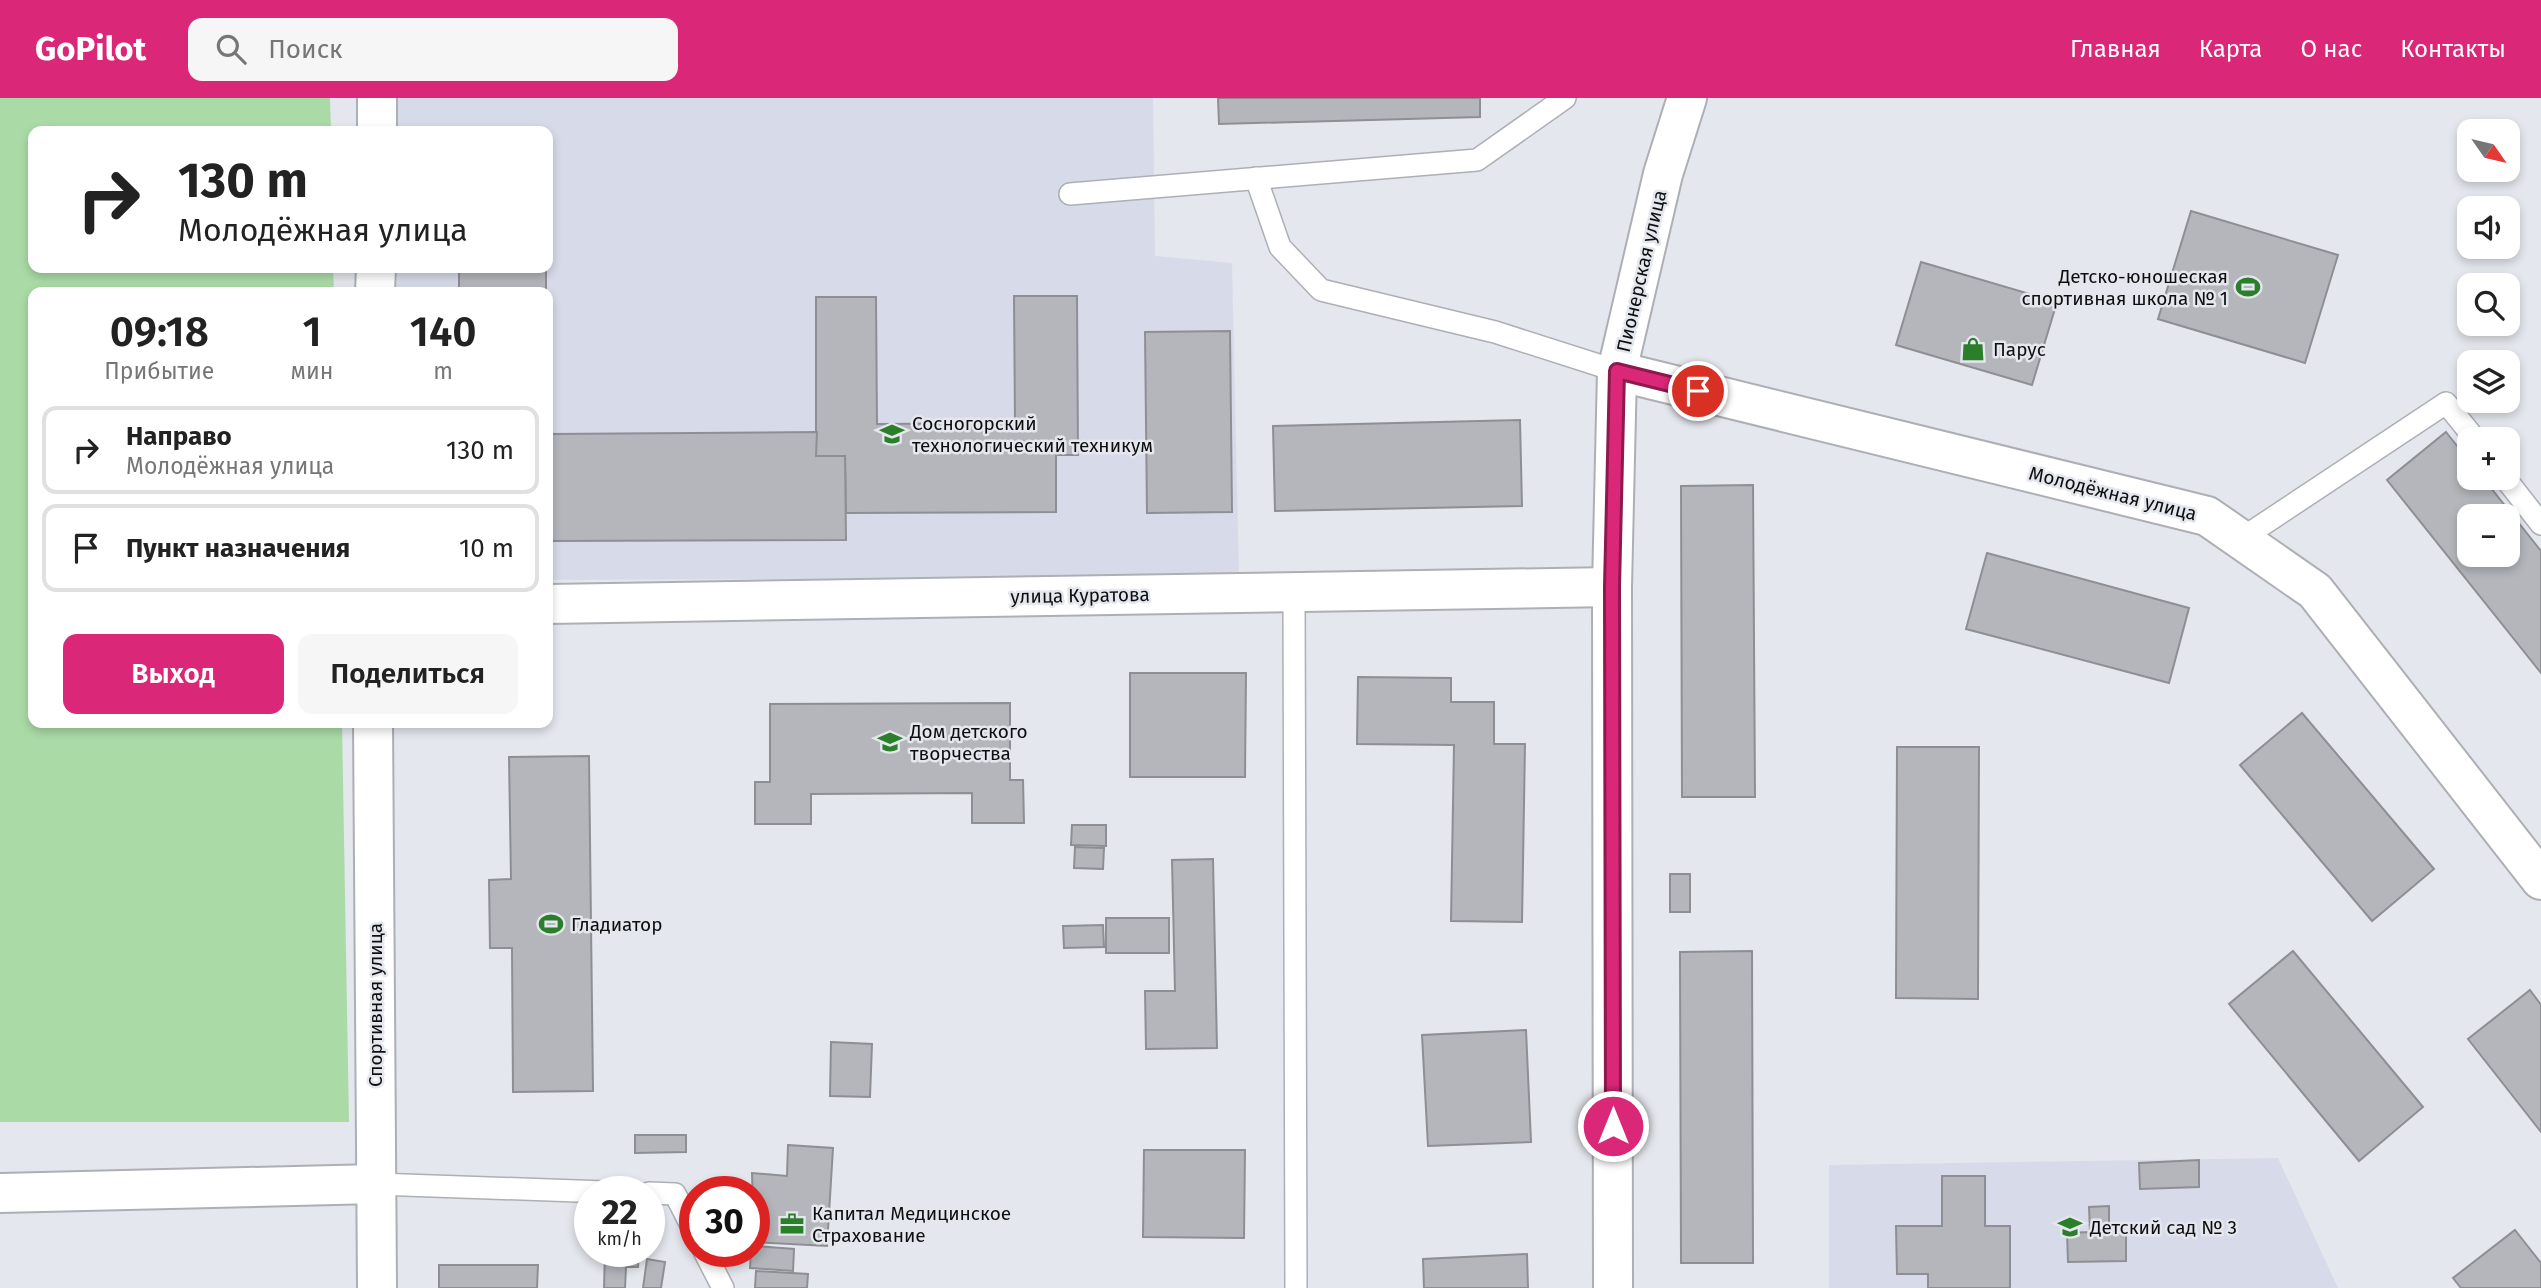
<!DOCTYPE html>
<html lang="ru">
<meta charset="utf-8">
<style>
:root{--surface:#fff;--page:#f6f6f6;--text:#222;--muted:#767676;--line:#e0e0e0;--accent:#db2777}
body{margin:0;font-family:"Fira Sans",sans-serif;background:var(--page);color:var(--text);height:100vh;display:flex;flex-direction:column;font-size:26px;white-space:nowrap}
*{box-sizing:border-box;margin:0}
p{font-size:23px;color:var(--muted)}
.icon{flex:none;width:38px;height:38px;fill:none;stroke:currentColor;stroke-width:2;stroke-linecap:round;stroke-linejoin:round}
.map{position:relative;flex:1;overflow:hidden}
.drawer{position:absolute;left:28px;top:189px;width:525px;height:441px;display:flex;flex-direction:column;background:var(--surface);border-radius:14px;box-shadow:0 4px 10px #0003}
.drawer>*{flex:none}
.hud{position:absolute;left:28px;top:28px;width:525px;height:147px;border-radius:14px;box-shadow:0 4px 10px #0003;background:#fff;color:var(--text);overflow:hidden}
.needle{width:46px;rotate:124deg}
.buttons{position:absolute;left:2457px;top:21px;display:grid;gap:14px}
.buttons a{display:grid;place-items:center;width:63px;height:63px;border-radius:14px;background:var(--surface);box-shadow:0 4px 10px #0003;font-size:35px}
.speed{position:absolute;left:574px;top:1078px;display:flex;gap:14px;font-size:35px;font-weight:700;text-align:center}
.speed>*{display:grid;place-content:center;width:91px;height:91px;border-radius:50%;background:var(--surface);box-shadow:0 4px 10px #0003;line-height:1}
.speed small{font-size:18px;font-weight:400}
.speed .limit{border:10px solid #d22;background:#fff;color:#111}
.pin{position:absolute;display:grid;place-items:center;width:60px;height:60px;color:#fff;margin:-30px;border:4px solid #fff;border-radius:50%;box-shadow:0 2px 7px #0007}
.me{position:absolute;width:77px;margin:-38px;rotate:0deg;stroke-linejoin:round;filter:drop-shadow(0 0 5px #0008)}
.turn{display:flex;align-items:center;gap:24px;height:147px;padding:0 35px;font-size:32px}
.turn .icon{width:91px;height:91px;stroke-width:2.5}
.turn b{display:block;font-size:49px;line-height:60px}
.eta{display:flex;justify-content:space-evenly;align-items:center;height:119px;text-align:center}
.eta b{font-size:42px;font-weight:600;line-height:49px}
.primary-button{display:flex;gap:14px;margin-top:auto;padding:14px 35px}
.primary-button a{flex:1;height:80px;border-radius:14px;background:var(--accent);color:#fff;font-size:28px;font-weight:600;line-height:80px;text-align:center}
.primary-button a+a{background:var(--page);color:var(--text)}
ul{padding:0;list-style:none}
li{display:flex;align-items:center;gap:21px;height:88px;margin:0 14px 10px;padding:0 21px;border:4px solid var(--line);border-radius:14px}
li div{flex:1}
li b{display:block;font-size:26px}
li em{font-style:normal}
header{display:flex;align-items:center;gap:42px;box-sizing:border-box;height:98px;padding:0 35px;background:var(--accent);color:#fff}
header strong{font-size:33px}
nav{display:flex;gap:38px;margin-inline-start:auto;font-size:24px}
.search{width:490px;height:63px;background:var(--page);display:flex;align-items:center;gap:18px;box-sizing:border-box;padding:0 24px;border-radius:14px;color:var(--muted);font-size:26px}
.map>svg:first-child{display:block}
.built{fill:#d7dbe9}
.green{fill:#aadba6}
.building{fill:#b4b6bc;stroke:#8d8f95;stroke-width:2;fill-rule:evenodd}
.lines{fill:none;stroke-linecap:round;stroke-linejoin:round}
.lane-casing{stroke:#adafb5;stroke-width:24}
.street-casing{stroke:#adafb5;stroke-width:42}
.lane{stroke:#fff;stroke-width:21}
.street{stroke:#fff;stroke-width:38}
.route-casing{stroke:#8e194d;stroke-width:18}
.route{stroke:#db2777;stroke-width:12}
.labels{text-anchor:middle;stroke-width:5;stroke-linejoin:round;paint-order:stroke}
.street-label{font-size:19px;fill:#0d0e10;stroke:#e4e7ed}
.poi-label{font-size:19px;fill:#0d0e10;stroke:#e4e7ed;text-anchor:start}
</style>
<header>
<strong>GoPilot</strong>
<div class="search"><svg class="icon" aria-label="search" viewBox="0 0 24 24"><circle cx="10" cy="10" r="6"/><path d="M15 15l6 6"/></svg>Поиск</div>
<nav><a>Главная</a><a>Карта</a><a>О нас</a><a>Контакты</a></nav>
</header>
<div class="map">
<svg width="2541" height="1190" viewBox="0 0 2541 1190">
<rect width="100%" height="100%" fill="#e4e7ed"/>
<g class="built">
<polygon points="398,0 1153,0 1155,158 1232,165 1239,479 548,482 548,194 397,194 397,170 548,170 548,33 398,33"/>
<polygon points="2278,1060 2338,1190 1829,1190 1829,1067"/>
</g>
<polygon class="green" points="0,0 330,0 331,33 33,33 33,170 333,170 334,194 33,194 33,625 342,625 349,1024 0,1024"/>
<g class="building">
<polygon points="1218,0 1480,0 1480,19 1219,26"/>
<polygon points="2191,113 2338,157 2305,265 2158,221"/>
<polygon points="1921,164 2057,204 2032,287 1896,247"/>
<rect x="459" y="170" width="87" height="24"/>
<polygon points="1014,198 1077,198 1078,357 1056,357 1056,414 846,415 845,358 816,358 816,199 876,199 877,326 1015,325"/>
<polygon points="1230,233 1232,414 1147,415 1145,234"/>
<polygon points="1520,322 1522,408 1275,413 1273,328"/>
<polygon points="817,334 816,358 845,358 846,442 548,443 548,336"/>
<path d="M2446,334L2469,363V380H2483L2541,453V575L2387,382ZM2469,418H2508V457H2469Z"/>
<polygon points="1753,387 1755,699 1682,699 1681,388"/>
<polygon points="1987,455 2189,510 2169,585 1966,531"/>
<polygon points="1130,575 1246,575 1245,679 1130,679"/>
<polygon points="1358,579 1451,580 1451,604 1494,604 1494,646 1525,646 1522,824 1451,823 1454,647 1357,646"/>
<polygon points="1010,605 1010,682 1023,682 1024,725 972,725 972,695 811,696 811,726 755,726 755,684 770,684 770,606"/>
<polygon points="2302,615 2434,771 2372,823 2240,667"/>
<polygon points="1897,649 1979,649 1978,901 1896,900"/>
<polygon points="589,658 593,993 513,994 512,850 490,850 489,782 511,781 509,659"/>
<polygon points="1072,727 1106,727 1106,748 1071,747"/>
<polygon points="1075,749 1104,750 1103,771 1074,770"/>
<polygon points="1213,761 1217,950 1146,951 1145,893 1175,893 1172,762"/>
<rect x="1670" y="776" width="20" height="38"/>
<rect x="1106" y="820" width="63" height="35"/>
<polygon points="1103,827 1104,849 1064,850 1063,828"/>
<polygon points="1752,853 1753,1165 1681,1165 1680,854"/>
<polygon points="2293,853 2423,1009 2359,1063 2229,906"/>
<polygon points="2530,892 2541,907 2541,1034 2468,941"/>
<polygon points="1526,932 1531,1044 1428,1048 1422,937"/>
<polygon points="831,944 872,946 870,999 830,998"/>
<polygon points="635,1037 686,1037 686,1054 635,1055"/>
<polygon points="788,1047 833,1050 827,1148 754,1144 752,1075 787,1078"/>
<polygon points="1144,1052 1245,1052 1244,1140 1143,1139"/>
<polygon points="2199,1062 2199,1089 2140,1091 2139,1065"/>
<polygon points="1942,1078 1985,1078 1985,1128 2010,1128 2010,1190 1928,1190 1928,1176 1897,1176 1896,1128 1942,1128"/>
<polygon points="2109,1108 2109,1133 2126,1133 2126,1163 2068,1164 2067,1135 2090,1134 2089,1109"/>
<polygon points="2515,1132 2541,1165 2541,1190 2461,1190 2453,1180"/>
<polygon points="754,1148 794,1151 793,1173 750,1170 751,1153 754,1153"/>
<polygon points="605,1153 639,1153 638,1169 626,1169 625,1190 604,1190"/>
<polygon points="1527,1156 1528,1190 1424,1190 1423,1161"/>
<polygon points="647,1161 665,1164 661,1190 643,1190"/>
<polygon points="439,1167 538,1167 537,1190 439,1190"/>
<polygon points="756,1173 808,1176 807,1190 755,1190"/>
</g>
<g class="lines">
<g class="lane-casing">
<g id="lane">
<polyline points="1256,80 1280,149 1321,192 1495,234 1617,273"/>
<polyline points="1070,96 1477,62 1565,0"/>
<polyline points="2505,380 2541,426"/>
<polyline points="2241,441 2446,305 2475,341"/>
<polyline points="1294,494 1296,1190"/>
<polyline points="376,1086 605,1094"/>
<polyline points="649,1095 675,1096 695,1135"/>
<polyline points="704,1153 723,1190"/>
</g>
</g>
<g class="street-casing">
<g id="street">
<polyline points="377,0 377,33"/>
<polyline points="375,194 376,170"/>
<polyline points="1617,273 2207,418 2315,493 2541,782"/>
<polyline points="548,506 1612,489"/>
<polyline points="373,625 377,1190"/>
<polyline points="0,1095 376,1086"/>
<polyline points="1613,1190 1612,489 1617,273 1663,76 1687,0"/>
</g>
</g>
<use href="#lane" class="lane"/>
<use href="#street" class="street"/>
</g>
<g class="lines">
<g class="route-casing">
<polyline id="route" points="1613,1028 1612,489 1617,273 1698,293"/>
</g>
<use href="#route" class="route"/>
</g>
<defs>
<g id="stadium-bare" transform="scale(1.89)"><path d="M0-5a6.5 5 0 1 0 0 10a6.5 5 0 1 0 0-10ZM-3.5-1.8h7v3.6h-7Z" fill="#2b7e2a" stroke="#e4e7ed" stroke-width="2.5" paint-order="stroke"/></g>
<g id="shop-bare" transform="scale(1.89)"><path d="M-5-2.5h2.3a2.7 3.5 0 0 1 5.4 0H5L5.5 6h-11ZM-1.5-2.5h3a1.5 2.3 0 0 0-3 0Z" fill="#2b7e2a" stroke="#e4e7ed" stroke-width="2.5" paint-order="stroke"/></g>
<g id="university-bare" transform="scale(1.89)"><path d="M0-5L7-2L0 1L-7-2ZM-4 1L0 2.5L4 1V4Q0 6-4 4Z" fill="#2b7e2a" stroke="#e4e7ed" stroke-width="2.5" paint-order="stroke"/></g>
<g id="school-bare" transform="scale(1.89)"><path d="M0-5L7-2L0 1L-7-2ZM-4 1L0 2.5L4 1V4Q0 6-4 4Z" fill="#2b7e2a" stroke="#e4e7ed" stroke-width="2.5" paint-order="stroke"/></g>
<g id="office-bare" transform="scale(1.89)"><path d="M-6-3h4V-5.5h4V-3h4V5H-6ZM-1-4.5V-3h2v-1.5ZM-6 0V1H6V0Z" fill="#2b7e2a" stroke="#e4e7ed" stroke-width="2.5" paint-order="stroke"/></g>
</defs>
<g fill-rule="evenodd">
<use href="#stadium-bare" x="2248" y="189"/>
<use href="#shop-bare" x="1973" y="251"/>
<use href="#university-bare" x="892" y="336"/>
<use href="#school-bare" x="890" y="644"/>
<use href="#stadium-bare" x="551" y="826"/>
<use href="#office-bare" x="792" y="1126"/>
<use href="#school-bare" x="2070" y="1129"/>
</g>
<g class="labels">
<g class="street-label">
<text transform="translate(1641 173) rotate(-77)" y="7">Пионерская улица</text>
<text transform="translate(2113 395) rotate(14)" y="7">Молодёжная улица</text>
<text transform="translate(1080 497) rotate(-1)" y="7">улица Куратова</text>
<text transform="translate(375 907) rotate(-90)" y="7">Спортивная улица</text>
</g>
<g class="poi-label">
<text x="2228" y="185" text-anchor="end">Детско-юношеская<tspan x="2228" dy="22">спортивная школа № 1</tspan></text>
<text x="1993" y="258">Парус</text>
<text x="912" y="332">Сосногорский<tspan x="912" dy="22">технологический техникум</tspan></text>
<text x="910" y="640">Дом детского<tspan x="910" dy="22">творчества</tspan></text>
<text x="571" y="833">Гладиатор</text>
<text x="812" y="1122">Капитал Медицинское<tspan x="812" dy="22">Страхование</tspan></text>
<text x="2090" y="1136">Детский сад № 3</text>
</g>
</g>
</svg>
<div class="buttons">
<a><svg class="needle" viewBox="-14 -14 28 28"><path d="M0-13l5 13h-10z" fill="#e53935"/><path d="M0 13l5-13h-10z" fill="#767676"/></svg></a>
<a><svg class="icon" aria-label="sound" viewBox="0 0 24 24"><path d="M4 9h4l5-4v14l-5-4H4zM17 9q2 3 0 6"/></svg></a>
<a><svg class="icon" aria-label="search" viewBox="0 0 24 24"><circle cx="10" cy="10" r="6"/><path d="M15 15l6 6"/></svg></a>
<a><svg class="icon" aria-label="layers" viewBox="0 0 24 24"><path d="M12 4l9 5-9 5-9-5zM3 14l9 5 9-5"/></svg></a>
<a>+</a>
<a>−</a>
</div>
<div class="speed"><div>22<small>km/h</small></div><div class="limit">30</div></div>
<div class="pin" style="left:1698px;top:293px;background:#d93025"><svg class="icon" aria-label="arrive" viewBox="0 0 24 24"><path d="M6 21V4h12l-3 4 3 4H6"/></svg></div>
<svg class="me" style="left:1613px;top:1028px" viewBox="-20 -20 40 40"><circle r="17" fill="#db2777" stroke="#fff" stroke-width="3"/><path d="M0-11L8 9 0 5-8 9z" fill="#fff"/></svg>
<div class="hud">
<div class="turn"><svg class="icon" aria-label="right" viewBox="0 0 24 24"><path d="M7 20v-9h11M14 6l5 5-5 5"/></svg><div><b>130 m</b>Молодёжная улица</div></div>
</div>
<section class="drawer">
<div class="eta">
<div><b>09:18</b><p>Прибытие</p></div>
<div><b>1</b><p>мин</p></div>
<div><b>140</b><p>m</p></div>
</div>
<ul>
<li><svg class="icon" aria-label="right" viewBox="0 0 24 24"><path d="M7 20v-9h11M14 6l5 5-5 5"/></svg><div><b>Направо</b><p>Молодёжная улица</p></div><em>130 m</em></li>
<li><svg class="icon" aria-label="arrive" viewBox="0 0 24 24"><path d="M6 21V4h12l-3 4 3 4H6"/></svg><div><b>Пункт назначения</b></div><em>10 m</em></li>
</ul>
<div class="primary-button"><a>Выход</a><a>Поделиться</a></div>
</section>
</div>
